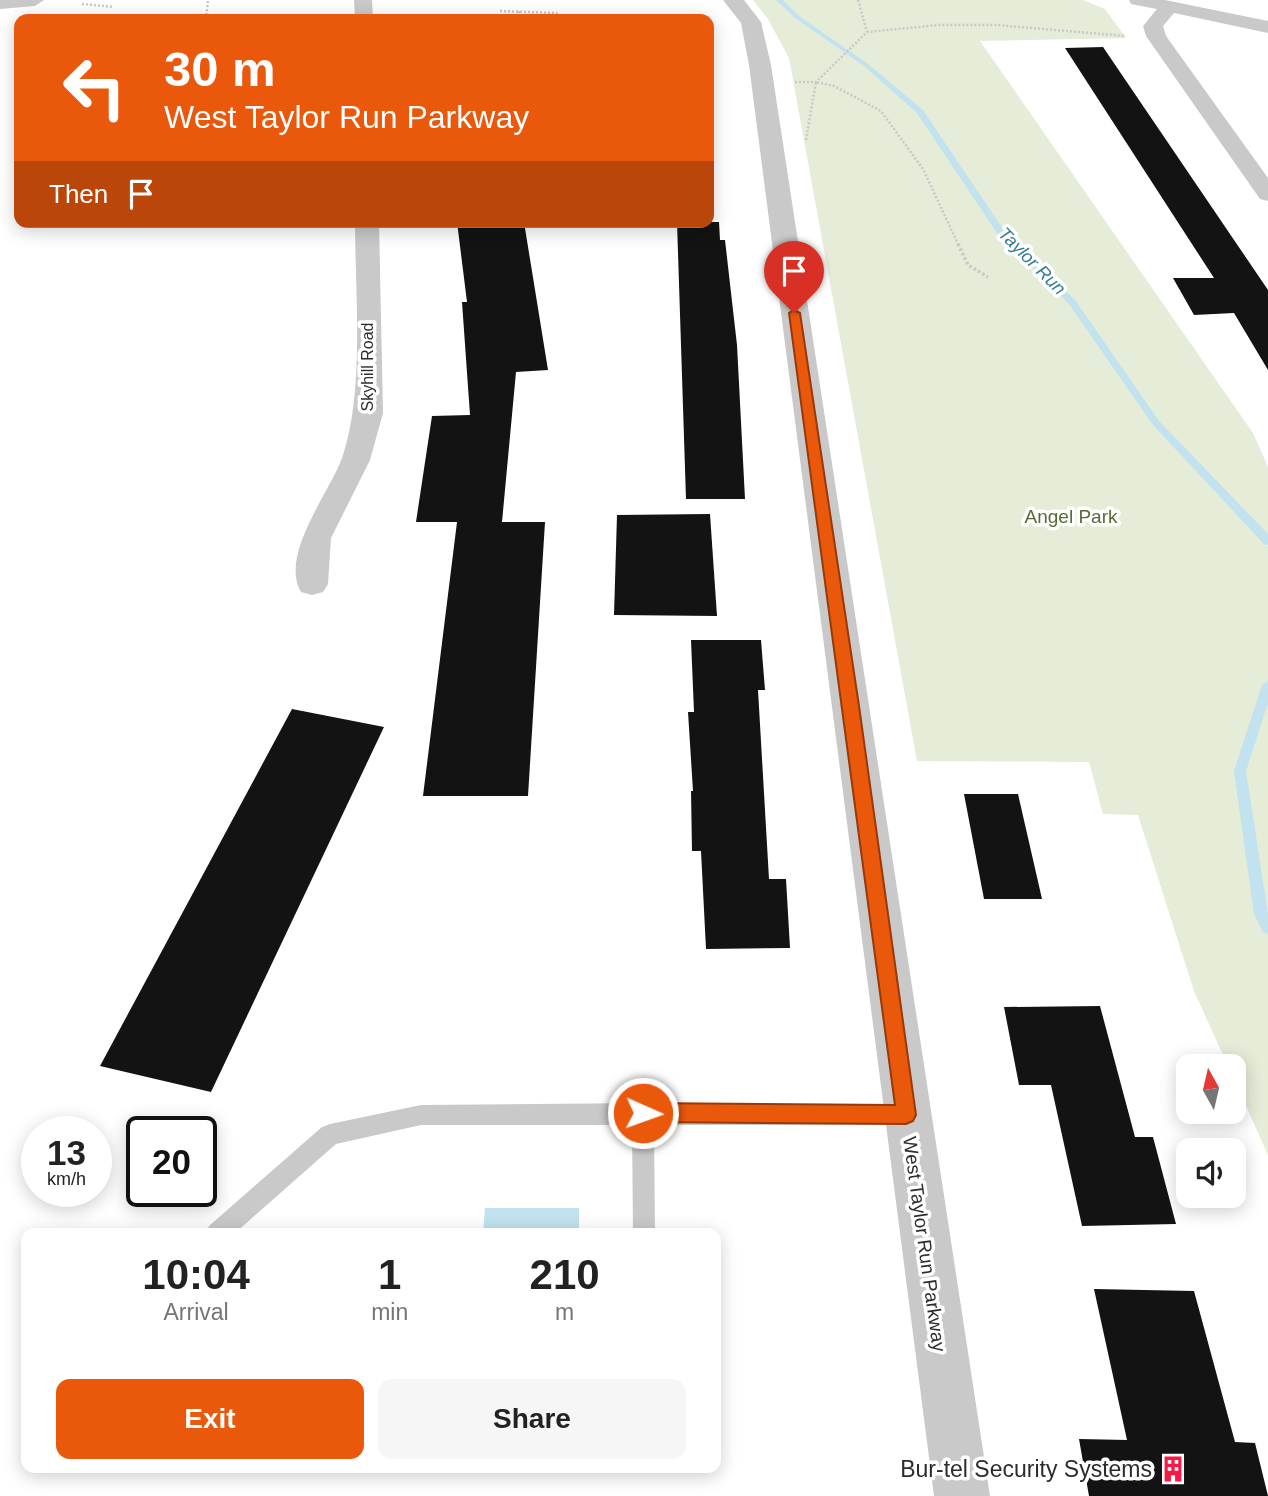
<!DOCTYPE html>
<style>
:root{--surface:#fff;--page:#f6f6f6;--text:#222;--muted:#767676;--accent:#ea580c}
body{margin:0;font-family:Arial,sans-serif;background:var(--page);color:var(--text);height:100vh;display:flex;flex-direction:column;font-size:26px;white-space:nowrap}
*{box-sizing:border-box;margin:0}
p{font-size:23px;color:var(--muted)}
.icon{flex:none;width:38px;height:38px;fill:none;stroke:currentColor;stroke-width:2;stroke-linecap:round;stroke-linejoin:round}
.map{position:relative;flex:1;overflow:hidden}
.details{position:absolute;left:21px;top:1228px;width:700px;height:245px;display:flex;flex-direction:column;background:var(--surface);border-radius:14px;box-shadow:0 4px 18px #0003}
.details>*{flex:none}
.banner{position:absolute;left:14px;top:14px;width:700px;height:214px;border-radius:14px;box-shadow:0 4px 18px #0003;background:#ea580c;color:#fff;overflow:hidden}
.needle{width:46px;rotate:352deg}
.controls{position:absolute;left:1176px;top:1054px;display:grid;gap:14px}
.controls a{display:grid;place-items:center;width:70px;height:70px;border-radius:14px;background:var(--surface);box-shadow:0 4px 18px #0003;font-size:35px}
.speed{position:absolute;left:21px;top:1116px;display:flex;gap:14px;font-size:35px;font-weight:700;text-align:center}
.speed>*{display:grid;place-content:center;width:91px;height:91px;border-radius:50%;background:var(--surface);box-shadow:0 4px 18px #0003;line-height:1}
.speed small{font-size:18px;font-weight:400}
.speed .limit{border:4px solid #111;border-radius:10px;background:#fff;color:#111}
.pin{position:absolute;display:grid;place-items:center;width:60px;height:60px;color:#fff;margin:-72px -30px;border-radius:50% 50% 50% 0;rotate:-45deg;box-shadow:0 0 7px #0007}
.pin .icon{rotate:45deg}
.me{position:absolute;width:77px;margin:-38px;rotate:92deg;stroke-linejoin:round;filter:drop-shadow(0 0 5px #0008)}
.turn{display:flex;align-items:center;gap:24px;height:147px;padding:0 35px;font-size:32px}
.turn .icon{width:91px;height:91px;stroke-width:2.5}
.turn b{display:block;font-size:49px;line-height:60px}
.then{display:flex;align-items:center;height:66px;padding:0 35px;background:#0003;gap:14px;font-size:26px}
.eta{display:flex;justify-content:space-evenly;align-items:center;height:119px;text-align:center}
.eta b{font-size:42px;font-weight:600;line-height:49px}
.action{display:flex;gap:14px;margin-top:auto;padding:14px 35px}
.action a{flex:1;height:80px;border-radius:14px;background:var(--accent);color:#fff;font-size:28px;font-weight:600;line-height:80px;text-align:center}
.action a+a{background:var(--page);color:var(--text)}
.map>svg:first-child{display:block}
.green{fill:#e5ecd7}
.water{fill:#c1e2ee}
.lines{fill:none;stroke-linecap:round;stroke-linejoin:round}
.stream{fill:#c1e2ee;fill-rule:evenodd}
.building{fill:#131313}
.path-far1{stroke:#c9c9c9;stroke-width:2.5;stroke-dasharray:2 2;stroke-linecap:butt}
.path{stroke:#c9c9c9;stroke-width:3.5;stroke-dasharray:2.5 2.5;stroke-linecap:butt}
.service{fill:#c9c9c9;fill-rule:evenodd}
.minor{fill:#c9c9c9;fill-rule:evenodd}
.tertiary{fill:#c9c9c9;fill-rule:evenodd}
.route{fill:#ea580c;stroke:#983908;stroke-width:2}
.labels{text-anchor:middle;stroke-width:7;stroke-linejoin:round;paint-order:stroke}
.far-street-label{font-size:16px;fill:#2c2c2c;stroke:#fff}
.far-water-label{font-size:18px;font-style:italic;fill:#337c95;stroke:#fff}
.park-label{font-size:19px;fill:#566b35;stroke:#fff}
.street-label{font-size:19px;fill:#2c2c2c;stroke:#fff}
.near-poi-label{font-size:23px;fill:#2c2c2c;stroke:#fff;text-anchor:end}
</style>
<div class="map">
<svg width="1268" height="1496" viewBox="0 0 1268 1496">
<rect width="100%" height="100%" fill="#fff"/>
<polygon class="green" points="753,0 1083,0 1105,9 1126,38 980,41 1253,433 1268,467 1268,1155 1234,1079 1234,1066 1228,1066 1194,991 1138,815 1103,814 1089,762 917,761 789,58 768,19"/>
<polygon class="water" points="485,1208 579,1208 579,1234 483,1234"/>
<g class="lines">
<g class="stream">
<polygon points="776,0 783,0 799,16 868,64 923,110 1003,229 1075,300 1159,421 1268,534 1268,545 1264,544 1153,425 1069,304 997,233 917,113 864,66 795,18"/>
<polygon points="1268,681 1268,703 1246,771 1268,914 1268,934 1263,932 1254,914 1234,771 1262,685"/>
</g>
</g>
<g class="building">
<polygon points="1103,47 1268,290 1268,370 1234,313 1194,315 1173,278 1214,278 1065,48"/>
<polygon points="457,222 524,222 548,370 516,372 502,522 545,522 528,796 423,796 457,522 416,522 432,416 470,415 462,302 467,302"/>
<polygon points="677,222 719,222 720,240 725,240 737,345 745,499 686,499"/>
<polygon points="710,514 717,616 614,615 617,515"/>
<polygon points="691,640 761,640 765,690 758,690 769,879 786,879 790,948 706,949 701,851 692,851 691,791 693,791 688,712 694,712"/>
<polygon points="292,709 384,727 211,1092 100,1066"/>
<polygon points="964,794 1018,794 1042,899 984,899"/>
<polygon points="1100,1006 1135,1137 1153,1137 1176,1224 1082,1226 1051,1085 1019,1085 1004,1007"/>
<polygon points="1094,1289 1194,1291 1235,1442 1255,1443 1268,1496 1089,1496 1079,1439 1127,1440"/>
</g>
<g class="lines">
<g class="path-far1">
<polyline points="858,0 867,32"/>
<polyline points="82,4 114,7"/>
<polyline points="500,11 556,13 560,17"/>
<polyline points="206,19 208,0"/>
<polyline points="513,19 521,10"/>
<polyline points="795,82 816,82 867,32 939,25 997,25 1125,36"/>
<polyline points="806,140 816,82 834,86 881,111 923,169 959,246"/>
</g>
<polyline class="path" points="958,244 968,265 988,277"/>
<polygon class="service" points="643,1103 906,1105 914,1108 917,1115 914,1122 906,1125 654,1125 655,1234 633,1234 632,1125 421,1125 336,1144 234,1234 206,1234 209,1226 322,1127 330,1124 421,1105"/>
<g class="minor">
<polygon points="0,0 44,0 35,6 0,9"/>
<polygon points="354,0 372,0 373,19 355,19"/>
<polygon points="1129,0 1165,0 1268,21 1268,33 1174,13 1163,26 1166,36 1268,178 1268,201 1260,199 1146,36 1143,26 1157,9 1131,4"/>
<path d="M355,222H379L383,413L370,460L331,538L328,584L323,592L312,595L301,592C279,555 330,492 342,458C365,392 355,293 355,222Z"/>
</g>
<polygon class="tertiary" points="723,0 744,0 761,22 771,65 990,1496 934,1496 749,65 741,23"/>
</g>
<polygon class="route" points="794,310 800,313 859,706 916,1115 913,1121 906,1124 643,1122 636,1120 633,1113 636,1106 643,1103 895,1105 789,313"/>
<defs>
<g id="building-bare" transform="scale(2.1)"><path d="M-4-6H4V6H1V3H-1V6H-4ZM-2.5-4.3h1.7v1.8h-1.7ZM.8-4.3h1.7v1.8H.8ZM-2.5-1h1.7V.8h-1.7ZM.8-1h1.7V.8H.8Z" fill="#f71a47" stroke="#fff" stroke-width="2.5" paint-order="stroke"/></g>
</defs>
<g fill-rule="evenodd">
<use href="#building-bare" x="1173" y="1469"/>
</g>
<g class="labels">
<g class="far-street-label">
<text transform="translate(367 367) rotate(-90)" y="6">Skyhill Road</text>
</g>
<g class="far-water-label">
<text transform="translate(1032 261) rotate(45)" y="6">Taylor Run</text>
</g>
<g class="park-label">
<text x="1071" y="523">Angel Park</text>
</g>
<g class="street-label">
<text transform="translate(925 1244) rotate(82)" y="7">West Taylor Run Parkway</text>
</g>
<g class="near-poi-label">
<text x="1152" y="1477">Bur-tel Security Systems</text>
</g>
</g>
</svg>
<div class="controls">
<a><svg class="needle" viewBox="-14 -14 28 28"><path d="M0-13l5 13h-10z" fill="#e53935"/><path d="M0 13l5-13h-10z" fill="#767676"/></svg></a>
<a><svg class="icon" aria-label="sound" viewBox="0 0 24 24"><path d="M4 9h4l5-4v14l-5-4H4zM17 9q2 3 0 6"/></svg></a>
</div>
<div class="speed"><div>13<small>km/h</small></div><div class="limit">20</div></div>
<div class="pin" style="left:794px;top:313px;background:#d93025"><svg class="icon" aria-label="arrive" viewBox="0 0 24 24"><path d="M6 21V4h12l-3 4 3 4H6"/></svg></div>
<svg class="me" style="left:643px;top:1113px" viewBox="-20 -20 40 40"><circle r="17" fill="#ea580c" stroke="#fff" stroke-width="3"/><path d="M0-11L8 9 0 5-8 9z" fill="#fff"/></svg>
<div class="banner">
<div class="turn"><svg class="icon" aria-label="left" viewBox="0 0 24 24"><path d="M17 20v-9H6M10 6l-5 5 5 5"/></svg><div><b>30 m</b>West Taylor Run Parkway</div></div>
<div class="then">Then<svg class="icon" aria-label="arrive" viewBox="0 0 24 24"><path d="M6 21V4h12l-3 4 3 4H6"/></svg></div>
</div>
<section class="details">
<div class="eta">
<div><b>10:04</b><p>Arrival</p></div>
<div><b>1</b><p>min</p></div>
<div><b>210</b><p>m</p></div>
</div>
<div class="action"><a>Exit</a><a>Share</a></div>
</section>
</div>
